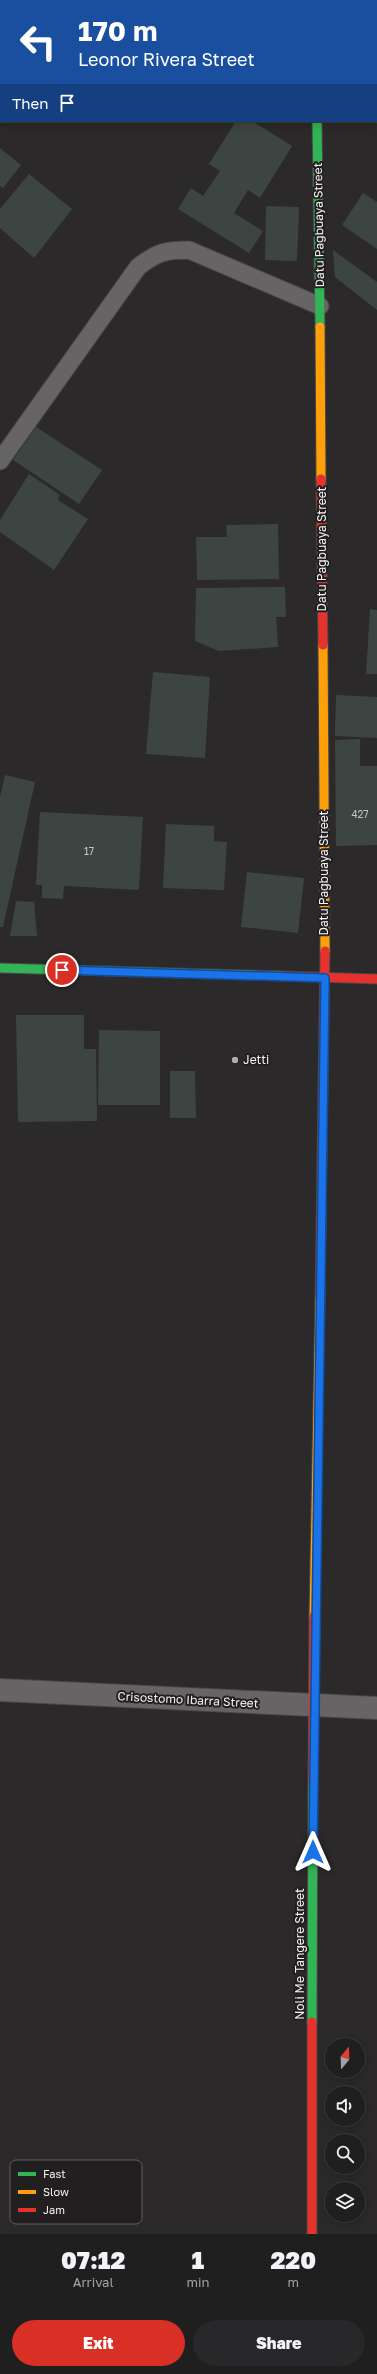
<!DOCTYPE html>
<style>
:root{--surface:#201f20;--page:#282729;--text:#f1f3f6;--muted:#a2a2a5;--line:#3d3d3e;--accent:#d93025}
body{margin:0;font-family:"Golos Text",sans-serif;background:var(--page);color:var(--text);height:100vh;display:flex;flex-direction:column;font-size:15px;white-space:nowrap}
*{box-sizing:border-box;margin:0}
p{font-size:13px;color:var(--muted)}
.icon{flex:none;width:22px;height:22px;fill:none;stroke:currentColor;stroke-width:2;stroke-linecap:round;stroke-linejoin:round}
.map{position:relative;height:2234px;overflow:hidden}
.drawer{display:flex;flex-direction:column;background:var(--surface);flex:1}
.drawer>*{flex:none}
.guide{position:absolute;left:0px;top:0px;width:377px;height:122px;box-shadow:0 2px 10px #0003,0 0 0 1px var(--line);background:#1a4fa0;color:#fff;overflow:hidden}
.needle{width:26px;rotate:19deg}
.controls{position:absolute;left:325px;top:2038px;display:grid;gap:8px}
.controls a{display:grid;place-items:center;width:40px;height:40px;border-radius:50%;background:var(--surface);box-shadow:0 2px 10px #0003,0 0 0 1px var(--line);font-size:20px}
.pin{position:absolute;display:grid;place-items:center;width:34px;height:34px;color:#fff;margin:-17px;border:2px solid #fff;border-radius:50%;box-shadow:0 1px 4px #0007}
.me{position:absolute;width:44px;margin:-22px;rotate:0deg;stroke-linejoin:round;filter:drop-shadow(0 0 3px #0008)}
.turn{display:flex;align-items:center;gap:14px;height:84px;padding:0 12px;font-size:18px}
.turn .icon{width:52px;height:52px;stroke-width:2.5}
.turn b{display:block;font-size:28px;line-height:34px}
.then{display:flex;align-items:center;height:38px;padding:0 12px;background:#0003;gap:8px;font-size:15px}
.eta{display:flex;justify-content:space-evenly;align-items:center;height:68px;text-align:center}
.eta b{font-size:24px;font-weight:800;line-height:28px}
.cta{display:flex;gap:8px;margin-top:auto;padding:8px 12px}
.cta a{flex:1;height:46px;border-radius:24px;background:var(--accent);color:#fff;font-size:16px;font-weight:800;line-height:46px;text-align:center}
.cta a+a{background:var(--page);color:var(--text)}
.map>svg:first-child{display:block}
.building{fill:#3d4542}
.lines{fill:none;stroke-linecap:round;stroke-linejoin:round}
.lane-casing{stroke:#494748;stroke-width:19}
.street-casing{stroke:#494748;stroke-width:24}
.fast-casing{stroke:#494748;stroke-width:11}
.slow-casing{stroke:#494748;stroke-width:11}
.jam-casing{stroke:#494748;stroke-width:11}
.lane{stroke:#666465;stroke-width:17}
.street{stroke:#666465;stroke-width:22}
.fast{stroke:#30b455;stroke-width:9}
.slow{stroke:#ff9f0a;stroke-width:9}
.jam{stroke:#e5322d;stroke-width:9}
.route-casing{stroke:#114b97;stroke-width:10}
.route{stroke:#1a73e8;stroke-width:7}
.poi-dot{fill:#adabac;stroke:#221f20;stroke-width:1.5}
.labels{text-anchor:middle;stroke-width:4;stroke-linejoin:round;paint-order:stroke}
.number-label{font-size:10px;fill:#c6c6c6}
.street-label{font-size:12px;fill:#f3f1f2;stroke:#221f20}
.poi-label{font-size:12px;fill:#f3f1f2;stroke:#221f20;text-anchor:start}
.key{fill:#221f20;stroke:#615e5f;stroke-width:1}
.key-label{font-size:11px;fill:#f3f1f2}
</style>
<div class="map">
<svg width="377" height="2234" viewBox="0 0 377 2234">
<rect width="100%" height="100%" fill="#2b292a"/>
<g class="building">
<polygon points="236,121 252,121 292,146 260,198 248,190 234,213 263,231 249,253 178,209 191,188 203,196 220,171 209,164"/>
<polygon points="0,148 21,165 3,188 0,186"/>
<polygon points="29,174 72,209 34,258 0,228 0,209"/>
<polygon points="363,193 377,202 377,249 342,225"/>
<polygon points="266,206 299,207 297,261 265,260"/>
<polygon points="333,250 377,282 377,310 335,277"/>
<polygon points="36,427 102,470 79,504 13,460"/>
<polygon points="29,474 60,495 58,500 88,519 54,570 0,532 0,520"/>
<polygon points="278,524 279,579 197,580 196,537 227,537 226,525"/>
<polygon points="285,587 286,617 276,617 278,647 219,651 195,641 196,588"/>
<polygon points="370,609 377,610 377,674 366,674"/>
<polygon points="153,672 210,677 205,758 146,754"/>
<polygon points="336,695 377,697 377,738 335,736"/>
<polygon points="360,739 360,766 377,766 377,845 336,846 335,740"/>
<polygon points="5,775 35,782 3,927 0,927 0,797"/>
<polygon points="40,812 143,817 139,890 64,886 63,899 42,898 42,885 36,885"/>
<polygon points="166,824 214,826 214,841 227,842 224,890 163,888"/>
<polygon points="247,872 304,878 298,933 241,927"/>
<polygon points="16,901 34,902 37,936 10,936"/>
<polygon points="16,1015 84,1015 84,1049 96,1049 97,1121 18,1122"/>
<polygon points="99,1030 160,1031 160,1105 98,1105"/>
<polygon points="170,1071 195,1071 196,1118 170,1118"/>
</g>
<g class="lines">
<g class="lane-casing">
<path id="lane" d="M0,461L138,267C157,252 166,250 189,250L320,306"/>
</g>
<g class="street-casing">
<g id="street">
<polyline points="307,0 307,1"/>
<polyline points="0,1690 377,1708"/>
</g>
</g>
<g class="fast-casing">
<g id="fast">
<polyline points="317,121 320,327"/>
<polyline points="0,968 281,976"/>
<polyline points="312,2022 313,1784"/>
</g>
</g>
<g class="slow-casing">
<g id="slow">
<polyline points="320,327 321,479"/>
<polyline points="323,645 325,951"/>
<polyline points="314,1616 320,1298"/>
</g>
</g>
<g class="jam-casing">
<g id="jam">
<polyline points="321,479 323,645"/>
<polyline points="281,976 377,979"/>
<polyline points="320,1298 325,951"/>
<polyline points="313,1784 314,1616"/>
<polyline points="312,2234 312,2022"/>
</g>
</g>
<use href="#lane" class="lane"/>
<use href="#street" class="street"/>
<use href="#fast" class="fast"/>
<use href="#slow" class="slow"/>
<use href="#jam" class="jam"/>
</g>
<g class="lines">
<g class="route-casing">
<polyline id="route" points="62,970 325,978 313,1852"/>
</g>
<use href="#route" class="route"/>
</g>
<circle class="poi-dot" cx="235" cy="1060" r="4"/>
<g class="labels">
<g class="number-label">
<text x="360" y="818">427</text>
<text x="89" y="855">17</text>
</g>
<g class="street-label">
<text transform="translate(319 225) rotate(-91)" y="4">Datu Pagbuaya Street</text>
<text transform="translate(322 549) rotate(-90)" y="4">Datu Pagbuaya Street</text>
<text transform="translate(324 873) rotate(-90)" y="4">Datu Pagbuaya Street</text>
<text transform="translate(188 1700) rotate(3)" y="4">Crisostomo Ibarra Street</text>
<text transform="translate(300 1954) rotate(-90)" y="4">Noli Me Tangere Street</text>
</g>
<g class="poi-label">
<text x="243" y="1064">Jetti</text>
</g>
</g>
<rect x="10" y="2160" width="132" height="64" rx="6" class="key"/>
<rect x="18" y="2172" width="18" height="4" fill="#30b455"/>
<rect x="18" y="2190" width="18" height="4" fill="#ff9f0a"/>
<rect x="18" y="2208" width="18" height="4" fill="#e5322d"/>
<g class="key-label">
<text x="43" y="2178">Fast</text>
<text x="43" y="2196">Slow</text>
<text x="43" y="2214">Jam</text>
</g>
</svg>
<div class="controls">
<a><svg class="needle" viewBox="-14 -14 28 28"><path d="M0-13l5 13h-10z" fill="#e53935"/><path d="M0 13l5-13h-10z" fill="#a2a2a5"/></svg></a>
<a><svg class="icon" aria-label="sound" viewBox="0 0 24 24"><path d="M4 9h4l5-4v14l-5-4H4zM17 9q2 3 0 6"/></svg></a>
<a><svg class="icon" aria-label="search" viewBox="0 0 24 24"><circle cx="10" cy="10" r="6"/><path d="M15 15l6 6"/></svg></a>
<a><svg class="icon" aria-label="layers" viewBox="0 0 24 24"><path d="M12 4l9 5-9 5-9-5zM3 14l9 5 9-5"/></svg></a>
</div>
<div class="pin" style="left:62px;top:970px;background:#d93025"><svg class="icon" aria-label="arrive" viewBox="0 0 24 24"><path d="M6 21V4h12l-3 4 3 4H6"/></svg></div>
<svg class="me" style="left:313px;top:1852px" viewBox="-20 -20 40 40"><path d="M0-17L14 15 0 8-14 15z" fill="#1a73e8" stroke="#fff" stroke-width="4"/></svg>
<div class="guide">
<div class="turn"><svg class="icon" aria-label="left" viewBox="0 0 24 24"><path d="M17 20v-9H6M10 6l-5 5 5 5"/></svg><div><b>170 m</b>Leonor Rivera Street</div></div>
<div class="then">Then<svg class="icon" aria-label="arrive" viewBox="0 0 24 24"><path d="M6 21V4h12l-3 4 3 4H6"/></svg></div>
</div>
</div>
<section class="drawer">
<div class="eta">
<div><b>07:12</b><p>Arrival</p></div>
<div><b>1</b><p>min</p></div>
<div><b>220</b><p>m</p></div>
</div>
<div class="cta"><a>Exit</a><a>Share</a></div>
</section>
